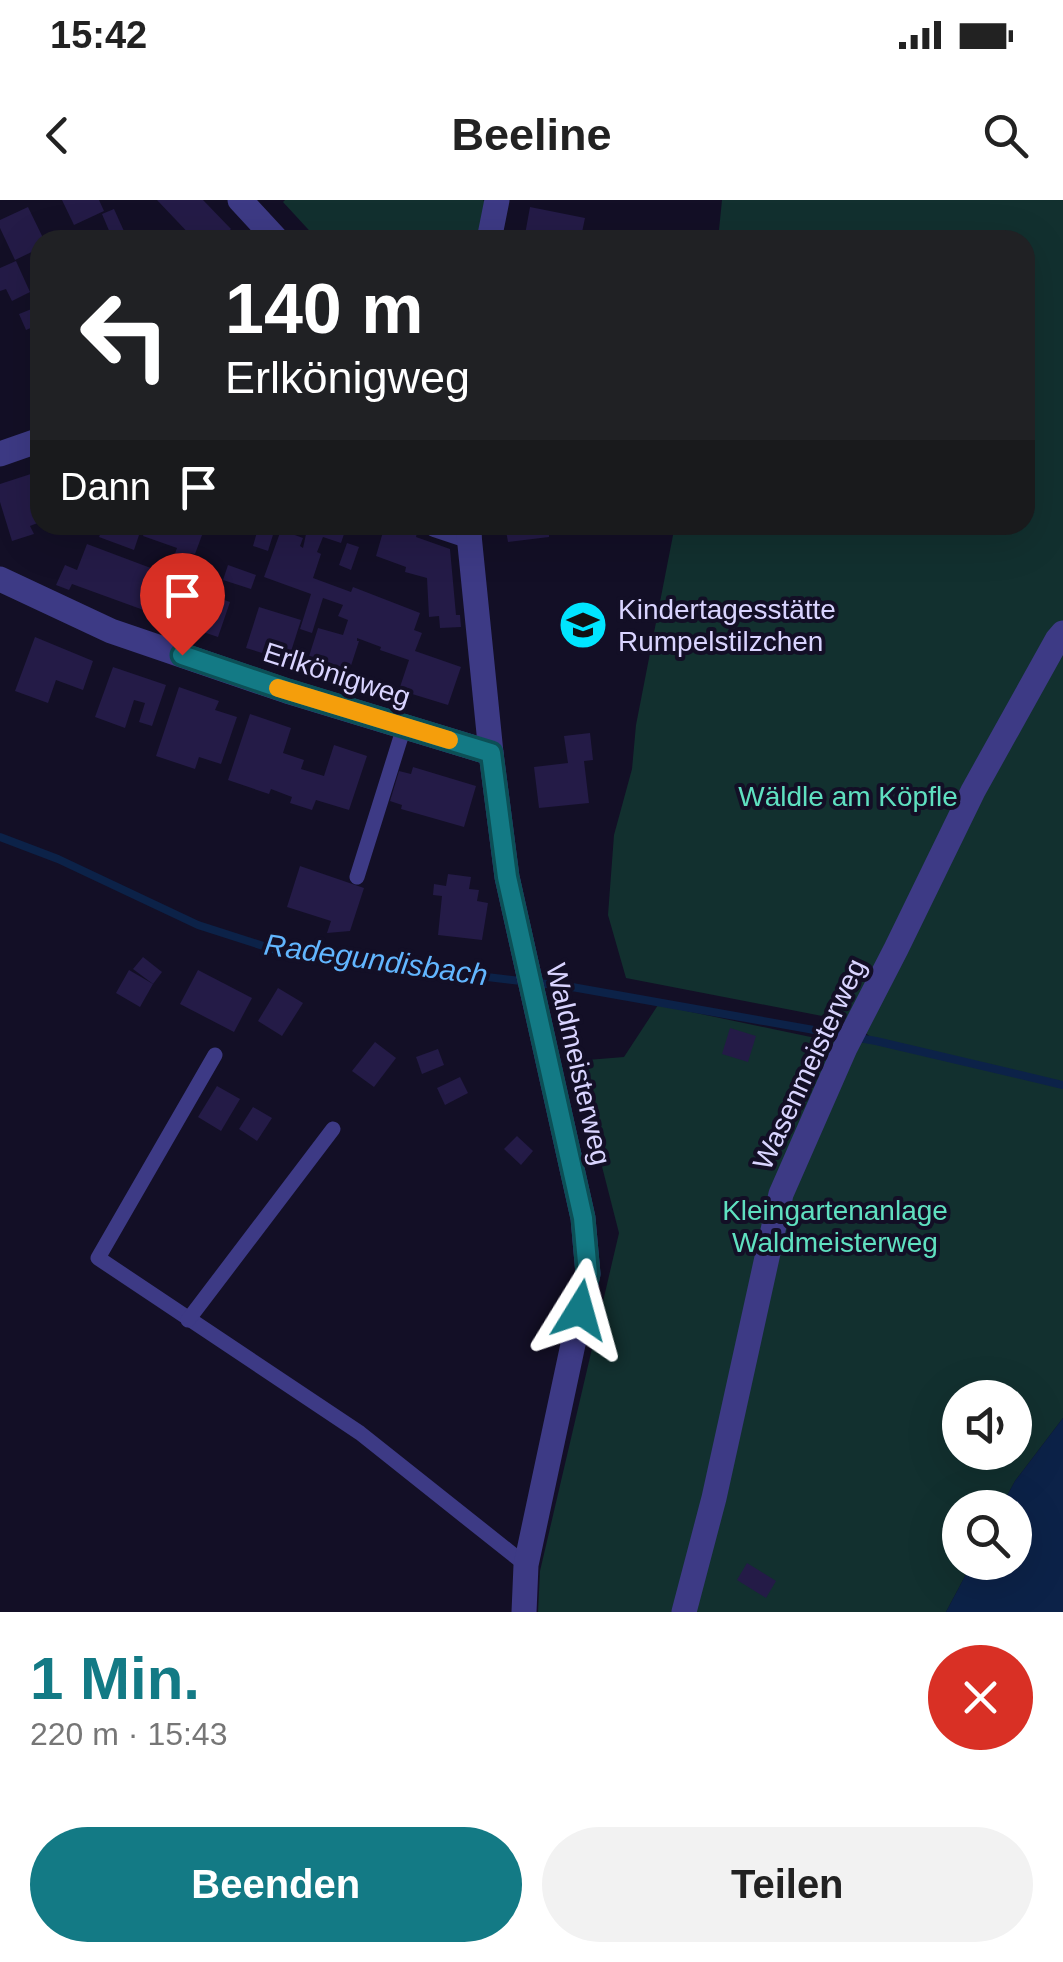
<!DOCTYPE html>
<html lang="de">
<meta charset="utf-8">
<style>
:root{--surface:#fff;--page:#f2f2f2;--text:#222;--muted:#767676;--accent:#137a85}
body{margin:0;font-family:Helvetica,sans-serif;background:var(--page);color:var(--text);height:100vh;display:flex;flex-direction:column;font-size:38px;white-space:nowrap}
*{box-sizing:border-box;margin:0}
p{font-size:32px;color:var(--muted)}
.icon{flex:none;width:55px;height:55px;fill:none;stroke:currentColor;stroke-width:2;stroke-linecap:round;stroke-linejoin:round}
.map{position:relative;height:1412px;overflow:hidden}
.details{display:flex;flex-direction:column;background:var(--surface);flex:1}
.details>*{flex:none}
.banner{position:absolute;left:30px;top:30px;width:1005px;height:305px;border-radius:30px;box-shadow:0 10px 40px #0002;background:#202124;color:#fff;overflow:hidden}
.controls{position:absolute;left:942px;top:1180px;display:grid;gap:20px}
.controls a{display:grid;place-items:center;width:90px;height:90px;border-radius:50%;background:var(--surface);box-shadow:0 10px 40px #0002;font-size:50px}
.pin{position:absolute;display:grid;place-items:center;width:85px;height:85px;color:#fff;margin:-102px -42px;border-radius:50% 50% 50% 0;rotate:-45deg;box-shadow:0 0 10px #0007}
.pin .icon{rotate:45deg}
.me{position:absolute;width:110px;margin:-55px;rotate:8deg;stroke-linejoin:round;filter:drop-shadow(0 0 8px #0008)}
.turn{display:flex;align-items:center;gap:35px;height:210px;padding:0 30px;font-size:45px}
.turn .icon{width:130px;height:130px;stroke-width:2.5}
.turn b{display:block;font-size:70px;line-height:85px}
.then{display:flex;align-items:center;height:95px;padding:0 30px;background:#0003;gap:20px;font-size:38px}
.round{display:grid;place-items:center;flex:none;width:105px;height:105px;border-radius:52px;background:var(--page)}
.headline{display:flex;align-items:center;justify-content:space-between;height:170px;padding:0 30px}
h1{font-size:60px;font-weight:600;line-height:75px;color:var(--accent)}
.cta{display:flex;gap:20px;margin-top:auto;padding:20px 30px}
.cta a{flex:1;height:115px;border-radius:60px;background:var(--accent);color:#fff;font-size:40px;font-weight:600;line-height:115px;text-align:center}
.cta a+a{background:var(--page);color:var(--text)}
.status{display:flex;justify-content:space-between;align-items:center;height:70px;padding:0 50px;background:var(--surface);direction:ltr}
.status svg{height:28px;fill:currentColor}
header{display:flex;justify-content:space-between;align-items:center;height:130px;padding:0 30px;background:var(--surface);font-size:45px;font-weight:600}
.map>svg:first-child{display:block}
.green{fill:#12302f;fill-rule:evenodd}
.water{fill:#0c2248}
.lines{fill:none;stroke-linecap:round;stroke-linejoin:round}
.stream{stroke:#0c2248;stroke-width:8}
.building{fill:#241b47}
.service{stroke:#3d3a85;stroke-width:15}
.minor{stroke:#3d3a85;stroke-width:25}
.route-casing{stroke:#0c4f56;stroke-width:25}
.route{stroke:#137a85;stroke-width:18}
.slow{stroke:#f59e0b;stroke-width:18}
.labels{text-anchor:middle;stroke-width:8;stroke-linejoin:round;paint-order:stroke}
.poi-label{font-size:28px;fill:#d9d4ff;stroke:#130f26;text-anchor:start}
.street-label{font-size:28px;fill:#d9d4ff;stroke:#130f26}
.park-label{font-size:28px;fill:#5fe0c0;stroke:#130f26}
.water-label{font-size:30px;font-style:italic;fill:#62b6ff;stroke:#130f26}
</style>
<div class="status"><b>15:42</b><svg viewBox="0 0 49 12"><path d="M0 12V9h3v3zM5 12V6h3v6zM10 12V3h3v9zM15 12V0h3v12zM26 1h20v11H26zM47 4h2v5h-2z"/></svg></div>
<header><svg class="icon" aria-label="back" viewBox="0 0 24 24"><path d="M15 5l-7 7 7 7"/></svg>Beeline<svg class="icon" aria-label="search" viewBox="0 0 24 24"><circle cx="10" cy="10" r="6"/><path d="M15 15l6 6"/></svg></header>
<div class="map">
<svg width="1063" height="1412" viewBox="0 0 1063 1412">
<rect width="100%" height="100%" fill="#130f26"/>
<g class="green">
<polygon points="285,0 483,0 490,8 483,40 318,40 283,2"/>
<path d="M722,0H1063V1218L1015,1281L1001,1307L960,1308V1362L972,1363L946,1412H538L540,1371L619,1033L575,861L624,857L658,805L844,844L875,841L853,822L626,778L608,715L614,635L632,569L636,525L675,325H1025V40H718ZM960,1198H1015V1252H960Z"/>
</g>
<polygon class="water" points="1063,1218 1063,1412 946,1412 972,1363 1015,1362 1015,1308 1001,1307 1015,1281"/>
<g class="lines">
<polyline class="stream" points="0,637 58,659 198,725 285,753 572,787 876,841 1063,885"/>
</g>
<g class="building">
<polygon points="62,0 99,0 104,11 74,25"/>
<polygon points="157,0 203,0 231,29 219,40 195,40"/>
<polygon points="28,7 44,40 40,40 40,48 15,60 0,28 0,20"/>
<polygon points="530,7 585,18 581,37 563,34 562,40 524,40"/>
<polygon points="114,9 128,40 113,40 102,14"/>
<polygon points="16,61 30,92 12,101 6,89 0,91 0,68"/>
<polygon points="34,108 40,124 26,130 19,114"/>
<polygon points="40,271 40,322 30,326 34,334 12,341 0,302 0,284"/>
<polygon points="104,325 111,325 139,335 134,350 99,337"/>
<polygon points="147,325 188,327 189,325 200,325 205,327 195,354 190,353 180,381 167,376 177,348 143,336"/>
<polygon points="276,325 268,351 253,346 257,332 238,326"/>
<polygon points="308,325 347,325 341,343 323,337 317,352 321,354 313,378 351,392 353,387 420,413 414,430 422,433 415,451 461,467 448,505 399,490 409,460 380,450 381,447 357,438 357,441 359,441 345,484 304,472 318,428 343,435 348,420 338,416 343,405 323,398 312,433 300,429 311,394 264,377 281,330 303,338 300,346 303,348"/>
<polygon points="385,325 404,330 405,325 418,329 416,337 450,349 456,415 460,415 461,427 440,428 439,416 429,417 427,378 405,372 406,367 376,356"/>
<polygon points="505,325 549,325 549,337 508,342"/>
<polygon points="347,343 359,347 351,370 339,365"/>
<polygon points="87,344 164,373 149,412 72,384 69,390 56,385 65,365 77,370"/>
<polygon points="228,365 256,375 251,389 223,380"/>
<polygon points="191,388 230,402 218,437 179,424"/>
<polygon points="259,407 301,420 288,461 246,448"/>
<polygon points="35,437 93,461 83,490 56,480 48,503 15,491"/>
<polygon points="113,467 166,485 152,526 139,522 145,503 134,500 125,528 95,517"/>
<polygon points="179,487 219,501 215,510 237,517 221,564 199,557 195,569 156,556"/>
<polygon points="250,514 291,528 283,553 304,560 301,569 324,576 334,545 367,556 349,610 316,600 312,610 290,603 292,597 271,589 269,594 228,580"/>
<polygon points="590,533 593,560 584,561 589,603 539,608 534,567 568,563 564,536"/>
<polygon points="413,567 476,586 464,627 401,609 402,605 390,601 399,571 411,574"/>
<polygon points="300,666 364,688 350,731 327,733 331,721 287,707"/>
<polygon points="448,674 471,677 469,689 479,690 477,701 488,703 482,740 438,735 442,696 433,695 434,684 446,686"/>
<polygon points="143,757 162,772 153,784 133,769"/>
<polygon points="129,770 153,784 140,807 116,793"/>
<polygon points="198,770 252,798 234,832 180,804"/>
<polygon points="278,788 303,803 282,836 258,821"/>
<polygon points="730,828 756,836 748,862 722,854"/>
<polygon points="375,842 396,858 374,887 352,871"/>
<polygon points="438,849 444,865 422,874 416,857"/>
<polygon points="460,877 468,893 445,905 437,888"/>
<polygon points="217,886 240,899 221,931 198,917"/>
<polygon points="253,907 272,918 257,941 239,929"/>
<polygon points="517,936 533,951 521,965 504,949"/>
<polygon points="747,1363 776,1381 766,1398 737,1380"/>
</g>
<g class="lines">
<g class="service">
<polyline points="357,677 404,527"/>
<polyline points="215,855 98,1058 360,1233 526,1365"/>
<polyline points="188,1120 333,929"/>
</g>
<g class="minor">
<polyline points="240,0 277,40"/>
<polyline points="489,40 497,0"/>
<polyline points="0,254 40,240"/>
<polyline points="436,325 469,336"/>
<polyline points="468,325 491,553 507,677 583,1018 588,1074 526,1365 524,1412"/>
<polyline points="0,379 111,431 287,491 491,553"/>
<polyline points="684,1412 714,1298 781,994 845,848 896,749 973,591 1057,440 1063,433"/>
</g>
</g>
<g class="lines">
<g class="route-casing">
<polyline id="route" points="182,455 288,491 491,553 507,677 583,1018 588,1074 580,1110"/>
</g>
<use href="#route" class="route"/>
<polyline class="slow" points="278,488 449,540"/>
</g>
<defs>
<g id="school-disc" transform="scale(2.5)"><circle r="9.5" fill="#00e5ff" stroke="#130f26"/><path d="M0-5L7-2L0 1L-7-2ZM-4 1L0 2.5L4 1V4Q0 6-4 4Z" fill="#111"/></g>
</defs>
<g fill-rule="evenodd">
<use href="#school-disc" x="583" y="425"/>
</g>
<g class="labels">
<g class="poi-label">
<text x="618" y="419">Kindertagesstätte<tspan x="618" dy="32">Rumpelstilzchen</tspan></text>
</g>
<g class="street-label">
<text transform="translate(337 474) rotate(18)" y="10">Erlkönigweg</text>
<text transform="translate(579 864) rotate(77)" y="10">Waldmeisterweg</text>
<text transform="translate(809 864) rotate(-65)" y="10">Wasenmeisterweg</text>
</g>
<g class="park-label">
<text x="848" y="606">Wäldle am Köpfle</text>
<text x="835" y="1020">Kleingartenanlage<tspan x="835" dy="32">Waldmeisterweg</tspan></text>
</g>
<g class="water-label">
<text transform="translate(376 760) rotate(8)" y="10">Radegundisbach</text>
</g>
</g>
</svg>
<div class="controls">
<a><svg class="icon" aria-label="sound" viewBox="0 0 24 24"><path d="M4 9h4l5-4v14l-5-4H4zM17 9q2 3 0 6"/></svg></a>
<a><svg class="icon" aria-label="search" viewBox="0 0 24 24"><circle cx="10" cy="10" r="6"/><path d="M15 15l6 6"/></svg></a>
</div>
<div class="pin" style="left:182px;top:455px;background:#d93025"><svg class="icon" aria-label="arrive" viewBox="0 0 24 24"><path d="M6 21V4h12l-3 4 3 4H6"/></svg></div>
<svg class="me" style="left:580px;top:1110px" viewBox="-20 -20 40 40"><path d="M0-17L14 15 0 8-14 15z" fill="#137a85" stroke="#fff" stroke-width="4"/></svg>
<div class="banner">
<div class="turn"><svg class="icon" aria-label="left" viewBox="0 0 24 24"><path d="M17 20v-9H6M10 6l-5 5 5 5"/></svg><div><b>140 m</b>Erlkönigweg</div></div>
<div class="then">Dann<svg class="icon" aria-label="arrive" viewBox="0 0 24 24"><path d="M6 21V4h12l-3 4 3 4H6"/></svg></div>
</div>
</div>
<section class="details">
<div class="headline"><div><h1>1 Min.</h1><p>220 m · 15:43</p></div><a class="round" style="background:#d93025;color:#fff"><svg class="icon" aria-label="close" viewBox="0 0 24 24"><path d="M6 6l12 12M18 6L6 18"/></svg></a></div>
<div class="cta"><a>Beenden</a><a>Teilen</a></div>
</section>
